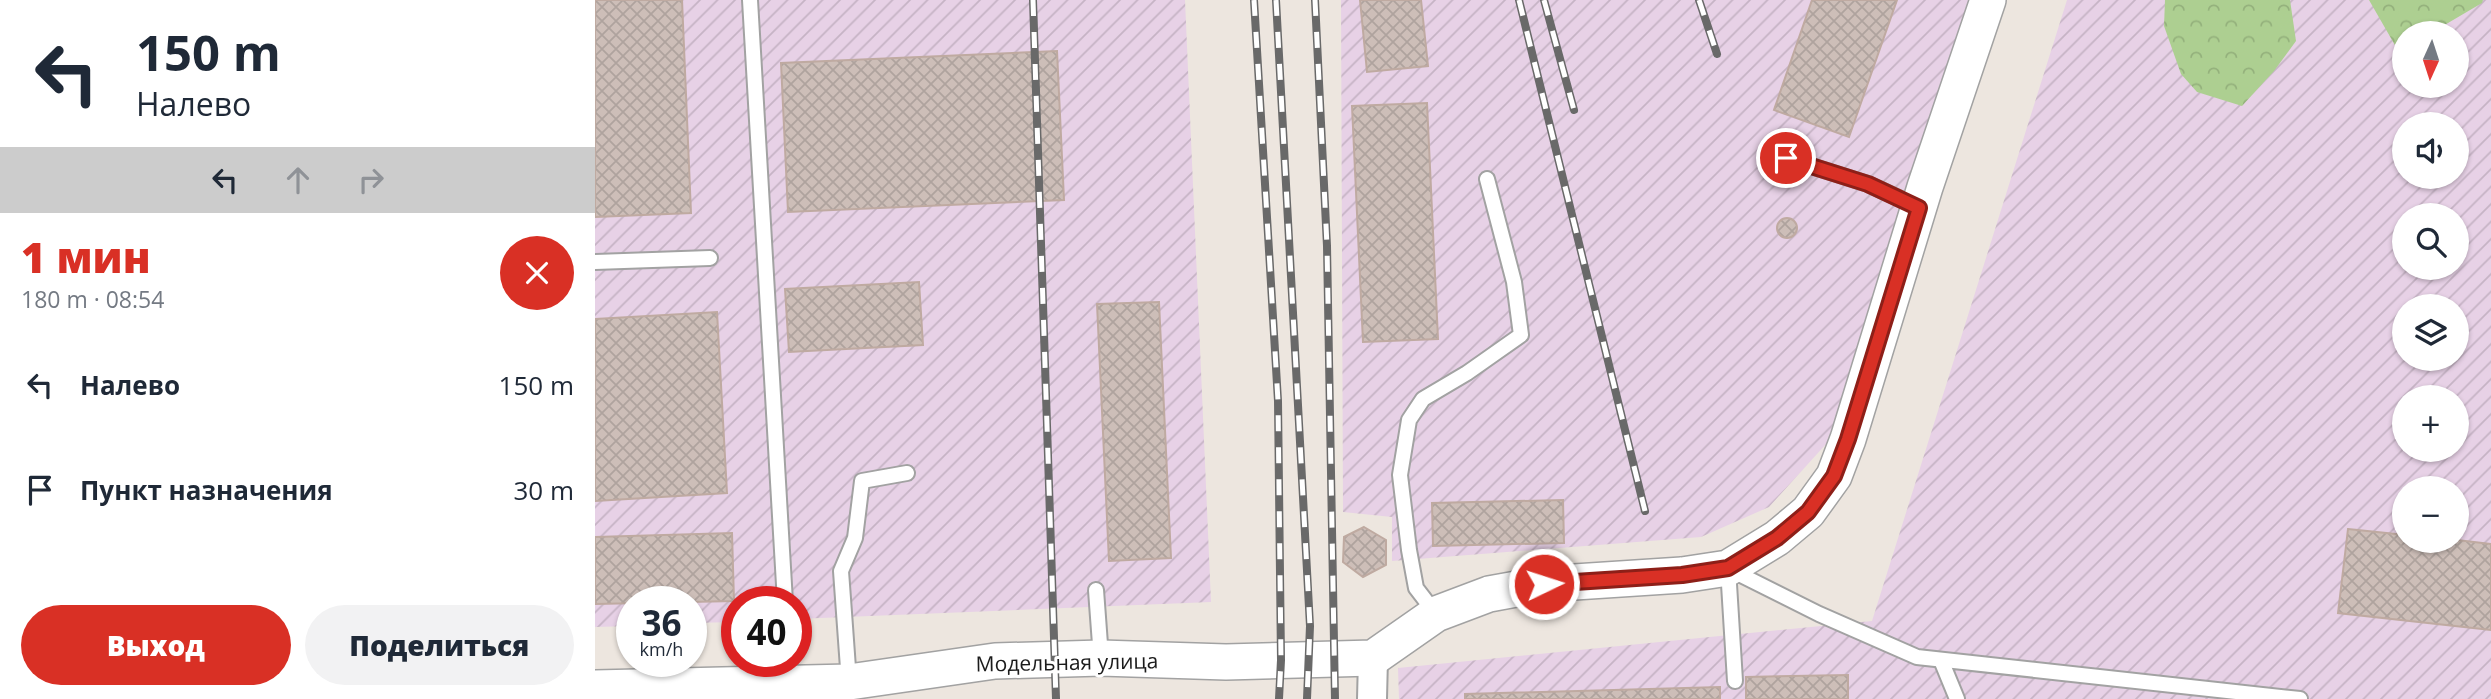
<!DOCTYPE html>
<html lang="ru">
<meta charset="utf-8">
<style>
:root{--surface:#fff;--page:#f2f2f3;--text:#1f2937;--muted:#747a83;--accent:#d93025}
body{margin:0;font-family:"Open Sans",sans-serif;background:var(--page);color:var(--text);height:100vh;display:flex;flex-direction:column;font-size:26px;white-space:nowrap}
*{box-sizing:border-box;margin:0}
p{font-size:23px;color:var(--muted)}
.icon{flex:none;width:38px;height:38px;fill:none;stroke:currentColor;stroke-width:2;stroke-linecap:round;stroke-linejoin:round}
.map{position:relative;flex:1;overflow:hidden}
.drawer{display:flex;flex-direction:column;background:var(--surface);width:595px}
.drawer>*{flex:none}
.top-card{background:#fff;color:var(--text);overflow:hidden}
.needle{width:46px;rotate:183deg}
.buttons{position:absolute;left:1797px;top:21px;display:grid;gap:14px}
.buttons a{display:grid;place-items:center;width:77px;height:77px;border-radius:50%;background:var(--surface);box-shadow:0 2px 5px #0004;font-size:35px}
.speed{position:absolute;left:21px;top:586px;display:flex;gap:14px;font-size:35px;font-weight:700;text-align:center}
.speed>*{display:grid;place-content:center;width:91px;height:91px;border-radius:50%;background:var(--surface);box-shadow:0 2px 5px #0004;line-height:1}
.speed small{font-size:18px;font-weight:400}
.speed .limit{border:10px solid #d22;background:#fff;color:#111}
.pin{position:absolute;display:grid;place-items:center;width:60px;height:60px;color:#fff;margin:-30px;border:4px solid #fff;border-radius:50%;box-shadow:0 2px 7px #0007}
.me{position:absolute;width:77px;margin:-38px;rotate:86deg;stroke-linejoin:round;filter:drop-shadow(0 0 5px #0008)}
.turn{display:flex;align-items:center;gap:24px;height:147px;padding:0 21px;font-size:32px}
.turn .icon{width:91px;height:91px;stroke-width:2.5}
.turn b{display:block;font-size:49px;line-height:60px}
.lanes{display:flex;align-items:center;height:66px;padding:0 21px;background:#0003;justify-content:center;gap:35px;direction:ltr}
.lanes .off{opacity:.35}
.round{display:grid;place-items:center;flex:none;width:74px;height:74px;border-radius:37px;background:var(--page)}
.summary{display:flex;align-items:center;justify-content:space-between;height:119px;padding:0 21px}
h1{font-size:42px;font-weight:800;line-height:52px;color:var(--accent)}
.primary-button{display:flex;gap:14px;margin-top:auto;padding:14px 21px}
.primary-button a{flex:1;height:80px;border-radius:42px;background:var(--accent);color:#fff;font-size:28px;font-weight:800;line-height:80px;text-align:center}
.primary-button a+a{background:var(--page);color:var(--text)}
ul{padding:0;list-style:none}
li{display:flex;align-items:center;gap:21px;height:105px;padding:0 21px}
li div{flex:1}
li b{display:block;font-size:26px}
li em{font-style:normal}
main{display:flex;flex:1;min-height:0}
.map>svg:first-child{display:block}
.industrial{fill:url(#industrial-furrows);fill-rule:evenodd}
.forest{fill:url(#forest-crowns)}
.building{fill:url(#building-cross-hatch);stroke:#bfaaa1;stroke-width:2}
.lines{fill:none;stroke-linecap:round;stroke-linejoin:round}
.service-casing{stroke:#a2a2a2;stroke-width:18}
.minor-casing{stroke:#a2a2a2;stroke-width:32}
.tertiary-casing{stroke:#a2a2a2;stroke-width:38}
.service{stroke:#fff;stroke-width:14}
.minor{stroke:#fff;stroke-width:28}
.tertiary{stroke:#fff;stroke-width:35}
.rail-casing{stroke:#696969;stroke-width:8}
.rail{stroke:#fff;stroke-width:5;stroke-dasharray:16;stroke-linecap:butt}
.route-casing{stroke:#8d1f18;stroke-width:18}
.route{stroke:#d93025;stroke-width:12}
.labels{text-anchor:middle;stroke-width:6;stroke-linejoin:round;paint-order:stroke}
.street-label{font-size:21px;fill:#1b1b1b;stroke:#fff}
</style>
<main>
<section class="drawer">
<div class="top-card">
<div class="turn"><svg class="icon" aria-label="left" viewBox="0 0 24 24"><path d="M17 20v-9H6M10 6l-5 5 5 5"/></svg><div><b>150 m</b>Налево</div></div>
<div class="lanes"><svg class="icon" aria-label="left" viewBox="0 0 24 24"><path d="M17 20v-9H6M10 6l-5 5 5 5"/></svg><svg class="icon off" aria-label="ahead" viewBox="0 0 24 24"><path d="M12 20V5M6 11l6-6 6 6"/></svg><svg class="icon off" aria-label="right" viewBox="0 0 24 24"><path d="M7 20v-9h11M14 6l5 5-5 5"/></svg></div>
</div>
<div class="summary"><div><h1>1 мин</h1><p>180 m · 08:54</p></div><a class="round" style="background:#d93025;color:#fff"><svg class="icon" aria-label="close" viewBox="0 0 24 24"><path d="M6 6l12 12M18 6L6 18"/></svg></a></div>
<ul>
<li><svg class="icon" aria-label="left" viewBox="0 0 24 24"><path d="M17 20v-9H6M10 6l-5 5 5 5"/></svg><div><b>Налево</b></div><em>150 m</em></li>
<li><svg class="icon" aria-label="arrive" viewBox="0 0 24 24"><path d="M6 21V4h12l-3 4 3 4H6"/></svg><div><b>Пункт назначения</b></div><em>30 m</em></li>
</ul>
<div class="primary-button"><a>Выход</a><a>Поделиться</a></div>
</section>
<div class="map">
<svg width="1896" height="699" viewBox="0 0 1896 699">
<defs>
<pattern id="industrial-furrows" width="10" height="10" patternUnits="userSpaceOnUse" patternTransform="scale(1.75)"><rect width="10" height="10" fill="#e7d1e6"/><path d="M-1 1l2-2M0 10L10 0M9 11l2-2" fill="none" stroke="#c6b3c5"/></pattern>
<pattern id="forest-crowns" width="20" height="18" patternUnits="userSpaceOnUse" patternTransform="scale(1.75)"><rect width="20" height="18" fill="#adcf91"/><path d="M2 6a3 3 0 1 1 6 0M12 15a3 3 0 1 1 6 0" fill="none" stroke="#94b17c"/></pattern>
<pattern id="building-cross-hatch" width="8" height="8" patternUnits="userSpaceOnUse" patternTransform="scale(1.75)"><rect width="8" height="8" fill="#cdbeb8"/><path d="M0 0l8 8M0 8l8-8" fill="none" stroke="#afa39e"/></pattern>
</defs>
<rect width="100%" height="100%" fill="#ede6df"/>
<g class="industrial">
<polygon points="0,0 590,0 616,602 201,619 201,602 142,602 142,622 96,623 96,602 37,602 37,626 0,627"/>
<polygon points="746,0 1380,0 1232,443 1174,507 1106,537 797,561 797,517 748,512"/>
<path d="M1472,0H1896V699H804L803,668L1277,621ZM1810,33H1862V86H1810ZM1810,124H1862V177H1810ZM1810,215H1862V268H1810ZM1810,306H1862V359H1810ZM1810,397H1862V450H1810ZM1810,488H1862V541H1810Z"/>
</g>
<g class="forest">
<polygon points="1570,0 1695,0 1701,41 1679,71 1647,106 1602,92 1586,74 1569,26"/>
<polygon points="1774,0 1888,0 1887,3 1836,33 1810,33 1809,44 1801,47"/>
</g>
<g class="building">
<polygon points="0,0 87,0 96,213 0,217"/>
<polygon points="765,0 826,0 833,66 772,72"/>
<polygon points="1217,0 1302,0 1254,137 1179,110"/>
<polygon points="462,51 469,200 193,212 186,63"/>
<polygon points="832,103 843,339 768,342 757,106"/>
<circle cx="1192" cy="228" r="10"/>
<polygon points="324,282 328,345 194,352 190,289"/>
<polygon points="564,302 576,558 514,561 502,304"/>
<polygon points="122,312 132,493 0,501 0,319"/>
<polygon points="968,500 969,543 838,546 837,503"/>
<polygon points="769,527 791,540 791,565 768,577 748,562 749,537"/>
<polygon points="1753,529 1810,535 1810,541 1862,540 1896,544 1896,630 1743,613"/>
<polygon points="137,533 139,601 0,604 0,537"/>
<polygon points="1253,675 1253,699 1151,699 1151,677"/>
<polygon points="1125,687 1125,699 870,699 870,694"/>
</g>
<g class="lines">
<g class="service-casing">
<g id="service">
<polyline points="155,0 190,602"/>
<polyline points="1191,158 1273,184 1323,207"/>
<polyline points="0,262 115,258"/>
<polyline points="1133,568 1140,681"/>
<polyline points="1134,569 1224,614 1322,657 1705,699"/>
<polyline points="501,590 506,658"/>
<polyline points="841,614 821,588 814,550 805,475 814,420 828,399 872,373 926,335 919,282 892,179"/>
<polyline points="1346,660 1362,699"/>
<polyline points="254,682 246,571 260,538 267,481 312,473"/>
</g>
</g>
<g class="minor-casing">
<polyline id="minor" points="777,699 778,658"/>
</g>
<g class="tertiary-casing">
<polyline id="tertiary" points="0,688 254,682 400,661 506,658 631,662 778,658 841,614 894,594 949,584 1087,575 1133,568 1182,538 1213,512 1239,476 1253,439 1330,187 1393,0"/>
</g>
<use href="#service" class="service"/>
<use href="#minor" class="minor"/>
<use href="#tertiary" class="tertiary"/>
<g class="rail-casing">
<g id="rail">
<polyline points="438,0 461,699"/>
<polyline points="659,0 683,401 686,660 684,699"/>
<polyline points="681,0 715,626 712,699"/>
<polyline points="720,0 732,246 740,699"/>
<polyline points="924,0 1050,511"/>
<polyline points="949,0 979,110"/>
<polyline points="1104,0 1122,54"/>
</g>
</g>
<use href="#rail" class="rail"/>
</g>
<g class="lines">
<g class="route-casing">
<polyline id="route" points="949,584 1087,575 1133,568 1182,538 1213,512 1239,476 1253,439 1324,208 1273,184 1191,158"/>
</g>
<use href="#route" class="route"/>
</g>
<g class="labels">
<g class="street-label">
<text transform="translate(472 663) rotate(-1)" y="7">Модельная улица</text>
</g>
</g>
</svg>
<div class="buttons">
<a><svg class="needle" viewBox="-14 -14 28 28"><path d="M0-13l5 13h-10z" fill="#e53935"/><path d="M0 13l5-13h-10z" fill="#747a83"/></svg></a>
<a><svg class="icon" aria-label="sound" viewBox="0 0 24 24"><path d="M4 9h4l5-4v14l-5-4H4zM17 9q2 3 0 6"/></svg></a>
<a><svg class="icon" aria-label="search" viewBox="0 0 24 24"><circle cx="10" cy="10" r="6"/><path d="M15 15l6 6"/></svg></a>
<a><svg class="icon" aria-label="layers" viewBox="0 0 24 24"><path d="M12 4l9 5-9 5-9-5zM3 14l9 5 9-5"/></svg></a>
<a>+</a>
<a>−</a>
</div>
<div class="speed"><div>36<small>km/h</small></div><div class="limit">40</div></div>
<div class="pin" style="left:1191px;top:158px;background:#d93025"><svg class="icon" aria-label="arrive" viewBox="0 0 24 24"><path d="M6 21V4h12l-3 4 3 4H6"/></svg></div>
<svg class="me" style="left:949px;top:584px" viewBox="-20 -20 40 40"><circle r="17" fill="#d93025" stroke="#fff" stroke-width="3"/><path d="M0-11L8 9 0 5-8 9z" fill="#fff"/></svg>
</div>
</main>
